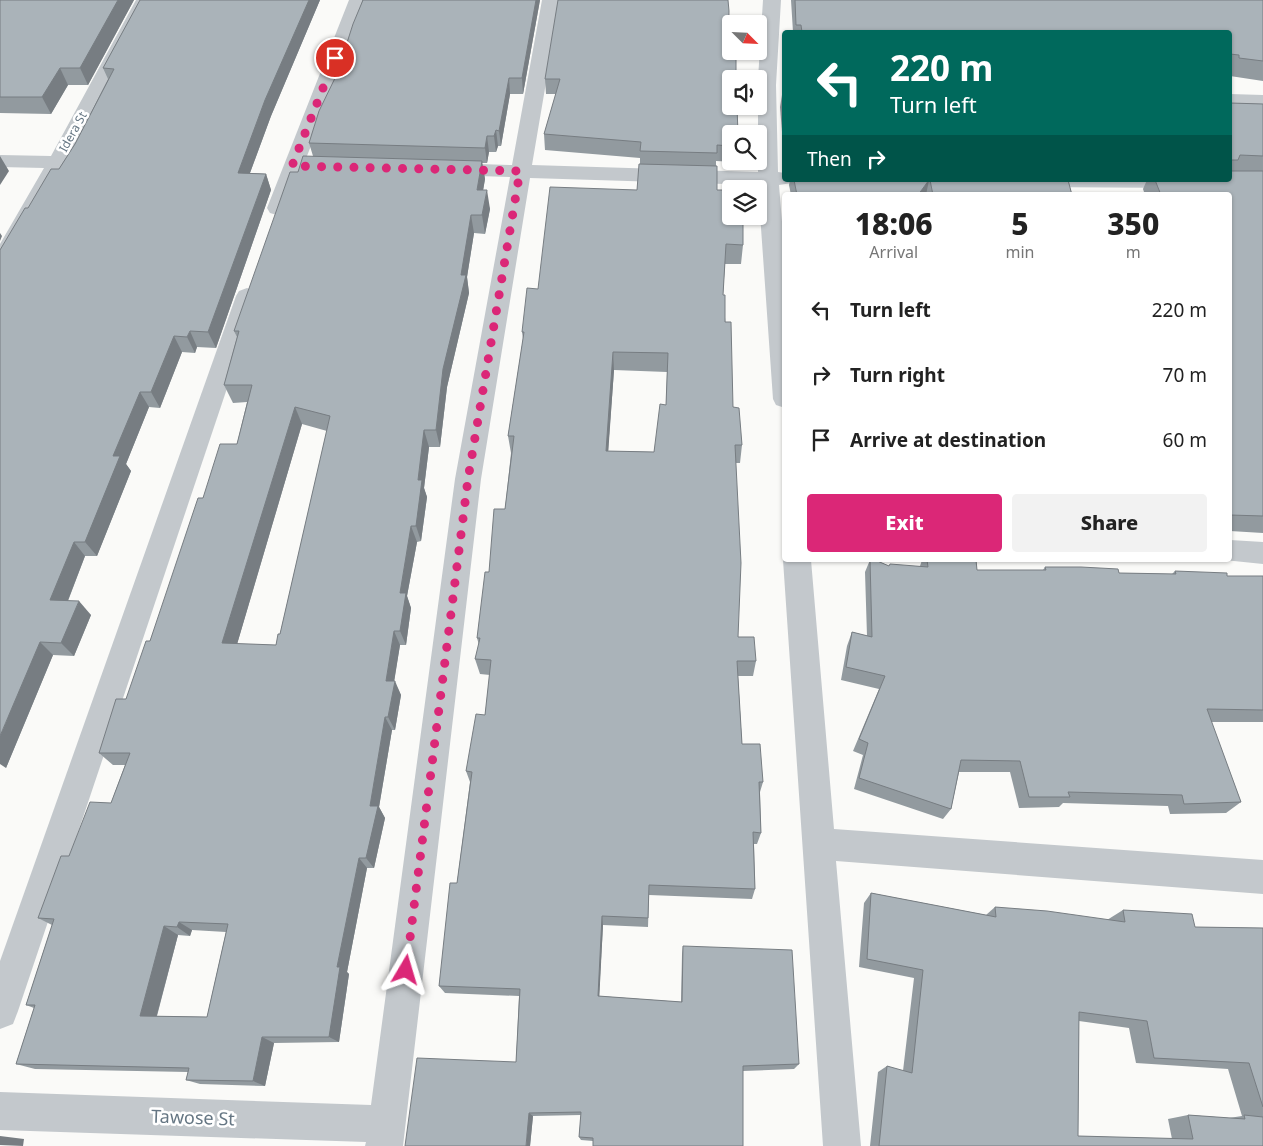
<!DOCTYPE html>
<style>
:root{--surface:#fff;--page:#f2f2f2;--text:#222;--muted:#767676;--accent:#db2777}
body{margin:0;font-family:"Noto Sans",sans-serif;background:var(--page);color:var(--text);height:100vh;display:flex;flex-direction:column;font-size:19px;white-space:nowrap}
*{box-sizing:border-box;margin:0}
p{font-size:16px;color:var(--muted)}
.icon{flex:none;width:28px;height:28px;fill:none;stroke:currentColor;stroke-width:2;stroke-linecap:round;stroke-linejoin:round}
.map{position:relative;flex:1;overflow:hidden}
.details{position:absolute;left:782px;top:192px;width:450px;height:370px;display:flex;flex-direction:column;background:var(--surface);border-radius:5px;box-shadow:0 1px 4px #0004}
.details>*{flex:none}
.top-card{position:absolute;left:782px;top:30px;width:450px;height:152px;border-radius:5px;box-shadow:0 1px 4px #0004;background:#00695c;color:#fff;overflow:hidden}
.needle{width:32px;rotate:114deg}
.tools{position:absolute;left:722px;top:15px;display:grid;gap:10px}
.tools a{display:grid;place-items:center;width:45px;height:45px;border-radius:5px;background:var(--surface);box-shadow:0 1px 4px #0004;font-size:25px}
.pin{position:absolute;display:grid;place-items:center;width:42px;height:42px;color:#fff;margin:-21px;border:2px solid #fff;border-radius:50%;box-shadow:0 1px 5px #0007}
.me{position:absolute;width:55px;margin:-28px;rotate:7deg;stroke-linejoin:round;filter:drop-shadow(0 0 4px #0008)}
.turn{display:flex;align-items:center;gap:18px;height:105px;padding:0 25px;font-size:22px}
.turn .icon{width:65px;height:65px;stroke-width:2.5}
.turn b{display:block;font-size:35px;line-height:42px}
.then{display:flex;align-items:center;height:48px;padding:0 25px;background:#0003;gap:10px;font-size:19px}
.eta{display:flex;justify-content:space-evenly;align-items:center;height:85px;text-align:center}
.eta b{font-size:30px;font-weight:800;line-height:35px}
.primary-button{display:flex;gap:10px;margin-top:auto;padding:10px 25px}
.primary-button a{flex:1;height:58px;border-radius:5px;background:var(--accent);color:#fff;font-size:20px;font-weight:800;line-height:58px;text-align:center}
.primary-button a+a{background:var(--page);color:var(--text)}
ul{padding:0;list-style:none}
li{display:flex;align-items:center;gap:15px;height:65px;padding:0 25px}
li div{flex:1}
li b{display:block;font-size:19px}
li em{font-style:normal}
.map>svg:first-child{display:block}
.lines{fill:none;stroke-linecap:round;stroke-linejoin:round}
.minor{fill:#c3c8cc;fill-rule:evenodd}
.wall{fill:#929a9f;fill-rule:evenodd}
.shaded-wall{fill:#777d82}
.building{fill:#aab3b9;stroke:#777d82;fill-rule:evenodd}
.route{stroke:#db2777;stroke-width:9;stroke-dasharray:0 16.2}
.labels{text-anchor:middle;stroke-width:5;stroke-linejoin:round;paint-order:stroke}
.far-street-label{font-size:12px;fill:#657683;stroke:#fff}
.near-street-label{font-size:18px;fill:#657683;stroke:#fff}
</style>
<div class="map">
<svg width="1263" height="1146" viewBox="0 0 1263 1146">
<rect width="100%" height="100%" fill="#fafaf8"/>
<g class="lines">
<g class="minor">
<polygon points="136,0 154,0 50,195 8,267 0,269 0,244 44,168 0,167 0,155 51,156"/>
<polygon points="349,0 367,0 287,208 284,213 277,215 270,213 267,208"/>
<polygon points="542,0 560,0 532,165 758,172 758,79 763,0 781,0 776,85 778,172 785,173 785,180 795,180 792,183 779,185 785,258 785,408 776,405 773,399 758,185 530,178 481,479 403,1146 365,1146 366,1142 0,1130 0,1092 371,1105 455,479 510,177 446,175 439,173 436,169 439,165 446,163 512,165"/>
<polygon points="1230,94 1263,95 1263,107 1230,106"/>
<polygon points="1020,180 1194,180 1195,182 1192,186 1185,188 1030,187 1023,185"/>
<polygon points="247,288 255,291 258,296 18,1011 13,1024 0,1029 0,961 236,296 239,291"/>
<polygon points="1230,540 1263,542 1263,564 1224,560 1230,560"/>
<polygon points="785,557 785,560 811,560 834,829 1263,860 1263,894 836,861 861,1146 823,1146 783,560"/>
</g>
</g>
<g class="wall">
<polygon points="0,0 134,0 88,85 68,85 51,114 0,113"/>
<polygon points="140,0 320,0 271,116 250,173 266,174 271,190 216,348 197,347 195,353 182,352 160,408 149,407 126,464 131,471 97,556 85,556 68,601 91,615 74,656 53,655 6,768 28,208 59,169 75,144 108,79 103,68"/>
<path d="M362,0H540L523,94H510L501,146H498L496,152H489L487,163H482L485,179L483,190L490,209L485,234L474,233L467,277L469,293L447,387L440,447H429L424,488L427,497L421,541L417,542L407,596L411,608L406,645H400L394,681L401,695L395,730H392L379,807L385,818L374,868H367L347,972L349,974L339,1042L274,1043L265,1086L200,1084L186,1080L188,1072L35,1069L16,1064L34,1008L26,1005L52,925L38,918L69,856L111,803L125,765H113L99,753L126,699L150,641L203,498L237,444L247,402L233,403L224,385L237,337L234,331L298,172L313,156L309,143L337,74L362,2ZM302,424L327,431L280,634L276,645L237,644ZM192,930L226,932L207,1017L157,1016L178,935L190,936Z"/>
<polygon points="791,0 1263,0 1263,81 1230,76 1230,32 793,32"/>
<path d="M728,57L731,134V161L736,162L716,161V166L717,190L731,216L743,245L741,264H725L723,295L733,407L742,445L740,463H736L738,637L756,661L753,676H738L742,744L763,782L760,792L761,833L757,844H754L755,889L752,899L649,895L648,927L603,925L599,996L681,1002L682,954L683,946L799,1064L794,1069L743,1071L593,1141L581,1140L579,1137L581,1115L533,1116L530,1146L516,1062L519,996L445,993L439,986L457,883L470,782L466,771L485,715L490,675L480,674L475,659L479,645L477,638L489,572L505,509L511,453L508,436L523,339L522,332L538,289L637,190L640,164V158L545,150L544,134L556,94H546L545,79ZM614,370L667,372L666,405L654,452L608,451Z"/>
<polygon points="783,89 785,91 785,168 780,107"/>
<polygon points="1230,103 1263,104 1263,533 1230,531 1230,195 1145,195 1143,189 1147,180 1230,180"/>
<polygon points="790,180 1068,180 1072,195 791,195 789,185"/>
<polygon points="870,560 875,560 889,566 920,566 922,560 976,560 977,570 1043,570 1045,567 1119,573 1172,574 1175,571 1227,576 1263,576 1263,722 1211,722 1241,802 1226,813 1170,814 1168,806 1063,803 1059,807 1019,808 1010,772 959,772 951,809 943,819 854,789 863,755 853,751 879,689 841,680 847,646 852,632 867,636 865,572"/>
<path d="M871,893L986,915L995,907L1107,920L1123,910L1195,927L1263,928V1146H870L878,1072L887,1066L903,1071L914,978L859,967L864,903ZM1079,1021L1129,1028L1136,1063L1228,1069L1242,1116L1229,1118L1188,1115L1168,1119L1172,1139L1078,1136Z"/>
</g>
<g class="shaded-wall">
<polygon points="118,0 134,0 88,85 80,68"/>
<polygon points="309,0 320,0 271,116 244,189 238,173 265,100"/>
<polygon points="536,0 540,0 523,94 522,78"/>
<polygon points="60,68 68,85 51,114 42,97"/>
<polygon points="509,78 510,94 501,146 499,131"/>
<polygon points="496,130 498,146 496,152 494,136"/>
<polygon points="487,136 489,152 487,163 485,148"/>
<polygon points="0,156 9,171 0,185"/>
<polygon points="482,161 485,179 480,209 477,190"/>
<polygon points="266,174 271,190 216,348 208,332"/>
<polygon points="929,180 926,195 918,195"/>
<polygon points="487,190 490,209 485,234 482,215"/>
<polygon points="471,215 474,233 467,277 469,293 447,387 440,447 436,430 443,369"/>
<polygon points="0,233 2,236 0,241"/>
<polygon points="190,331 197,347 195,353 187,337"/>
<polygon points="174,336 182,352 160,408 151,392"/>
<polygon points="613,352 614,370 607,469 606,451"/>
<polygon points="140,392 149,407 126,464 131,471 97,556 85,542 113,456"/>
<polygon points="295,407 302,424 233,658 222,643"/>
<polygon points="424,430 429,447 424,488 427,497 421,541 416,526 418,480"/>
<polygon points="411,526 417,542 407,596 411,608 406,645 400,631 400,593"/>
<polygon points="74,542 85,556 63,613 50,600"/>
<polygon points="79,601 91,615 74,656 61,643"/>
<polygon points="394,631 400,645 392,695 386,681"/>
<polygon points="40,642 53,655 6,768 0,764 0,736"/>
<polygon points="395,681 401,695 395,730 388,717"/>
<polygon points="385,717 392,730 379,807 385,818 374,868 366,858 370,806"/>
<polygon points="359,858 367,868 347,972 349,974 339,1042 329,1037 337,967"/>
<polygon points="602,916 603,925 599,1003 598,996"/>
<polygon points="179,922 192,930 190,936 177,927"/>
<polygon points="164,926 178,935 155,1022 140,1016"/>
<polygon points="262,1037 274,1043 265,1086 253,1081"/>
<polygon points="529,1113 533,1116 530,1146 526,1146"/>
<polygon points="0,1136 24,1139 23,1146 0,1145"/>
</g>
<g class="building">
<polygon points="0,0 118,0 80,68 60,68 42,97 0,97"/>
<polygon points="140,0 309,0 265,100 238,173 266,174 208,332 190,331 187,337 174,336 151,392 140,392 113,456 120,456 85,542 74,542 50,600 79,601 61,643 40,642 0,736 0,250 25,208 28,208 51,169 59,169 75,144 114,69 103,68"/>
<polygon points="363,0 536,0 522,78 509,78 499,131 496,130 494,136 487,136 485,148 309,143 319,111 337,74 353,24"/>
<polygon points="558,0 728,0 729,11 728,57 736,57 736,79 731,79 731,106 737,106 738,134 731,134 731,146 717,145 717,153 640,151 641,142 544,134 560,79 545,79"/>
<polygon points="795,0 1263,0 1263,61 1239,58 1239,55 1230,54 1230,32 802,32 801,25 796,25"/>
<polygon points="783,89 785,91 785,121"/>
<polygon points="1230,103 1263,104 1263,156 1240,155 1238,160 1230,160"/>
<path d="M303,156L482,161L477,190H487L482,215H471L461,275H466L443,369L436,430H424L418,480H422L416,526H411L400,593H406L400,631H394L386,681H395L388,717H385L370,806H378L366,858H359L337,967H340L329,1037H262L253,1081L186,1080L189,1068L16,1064L35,1005H26L54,919L38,918L61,856H69L90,802L111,803L130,753H99L116,699H126L146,641H150L198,498H203L220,444H237L252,385H224L239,331H234L290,172H298ZM295,407L330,416L280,634H278L276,645L222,643ZM179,922L228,924L207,1017L140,1016L164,926L177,927Z"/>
<path d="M639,164L717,166V190H731V216H736V218H743V245L726,244L723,295H725V322H731L733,407L739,408L742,445H735L741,563L738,637H754L756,661H737L742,744H760L763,782H759L761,833L753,832L755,889L649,885L648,918L602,916L598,996L682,1002L683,946L792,950L799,1064L743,1066V1146H593V1138L579,1137L581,1112L529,1113L526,1146H405L417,1058L516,1062L520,989L439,986L450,883H457L472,772L466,771L476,714L485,715L491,660L475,659L480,638H477L485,572H489L494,509H505L514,436H508L524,332H522L527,288L538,289L550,187L637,190ZM613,352L668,353L666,405L660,404L654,452L606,451Z"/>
<polygon points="1230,171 1263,171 1263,516 1230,515 1230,195 1161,195 1155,180 1230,180"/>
<polygon points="794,180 929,180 918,195 797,195"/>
<polygon points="930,180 1068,180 1072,195 933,195"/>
<polygon points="870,560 875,560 889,566 890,564 928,567 927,560 976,560 977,570 1046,570 1045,567 1081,567 1118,569 1119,573 1176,574 1175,571 1227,573 1227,576 1263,576 1263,710 1207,709 1241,802 1184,804 1182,795 1068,792 1070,797 1029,797 1020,761 961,760 951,809 859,778 868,743 859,739 885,676 846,667 852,632 872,637"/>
<polygon points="871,893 996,917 995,907 1047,911 1125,922 1123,910 1192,914 1195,927 1263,928 1263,1107 1249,1063 1154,1058 1147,1021 1079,1012 1078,1136 1193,1139 1188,1115 1245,1119 1244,1115 1263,1117 1263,1146 879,1146 887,1066 912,1073 923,970 867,959"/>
</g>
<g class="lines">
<polyline class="route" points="335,58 292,166 520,171 468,479 406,970"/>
</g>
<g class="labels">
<g class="far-street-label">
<text transform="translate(73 132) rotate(-61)" y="4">Idera St</text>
</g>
<g class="near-street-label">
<text transform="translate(193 1118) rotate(2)" y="6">Tawose St</text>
</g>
</g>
</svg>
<div class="tools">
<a><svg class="needle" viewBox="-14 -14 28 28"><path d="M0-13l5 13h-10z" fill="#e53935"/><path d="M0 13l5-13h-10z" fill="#767676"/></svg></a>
<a><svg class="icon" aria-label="sound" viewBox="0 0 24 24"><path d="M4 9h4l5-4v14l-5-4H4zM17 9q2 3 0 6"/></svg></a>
<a><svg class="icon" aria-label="search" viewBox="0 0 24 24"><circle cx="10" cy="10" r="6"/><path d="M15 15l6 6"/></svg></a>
<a><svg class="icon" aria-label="layers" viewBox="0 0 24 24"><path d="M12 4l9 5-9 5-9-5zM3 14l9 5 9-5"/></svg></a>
</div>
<div class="pin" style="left:335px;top:58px;background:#d93025"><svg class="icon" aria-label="arrive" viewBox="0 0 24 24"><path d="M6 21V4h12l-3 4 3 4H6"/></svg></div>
<svg class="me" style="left:406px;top:970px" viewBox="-20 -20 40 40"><path d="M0-17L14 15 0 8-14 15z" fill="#db2777" stroke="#fff" stroke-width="4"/></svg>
<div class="top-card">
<div class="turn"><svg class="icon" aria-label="left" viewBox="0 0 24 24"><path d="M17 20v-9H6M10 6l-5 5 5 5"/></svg><div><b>220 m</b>Turn left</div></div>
<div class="then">Then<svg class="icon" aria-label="right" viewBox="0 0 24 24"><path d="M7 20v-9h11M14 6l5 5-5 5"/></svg></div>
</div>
<section class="details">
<div class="eta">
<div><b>18:06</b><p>Arrival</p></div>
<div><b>5</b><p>min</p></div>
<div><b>350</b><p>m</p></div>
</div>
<ul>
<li><svg class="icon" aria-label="left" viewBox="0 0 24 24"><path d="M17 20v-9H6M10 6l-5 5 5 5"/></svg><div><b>Turn left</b></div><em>220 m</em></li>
<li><svg class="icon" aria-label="right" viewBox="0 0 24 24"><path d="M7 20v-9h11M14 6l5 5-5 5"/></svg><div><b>Turn right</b></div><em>70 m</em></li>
<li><svg class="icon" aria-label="arrive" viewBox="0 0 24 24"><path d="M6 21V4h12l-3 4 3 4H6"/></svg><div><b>Arrive at destination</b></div><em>60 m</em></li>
</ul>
<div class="primary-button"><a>Exit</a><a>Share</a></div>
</section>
</div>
